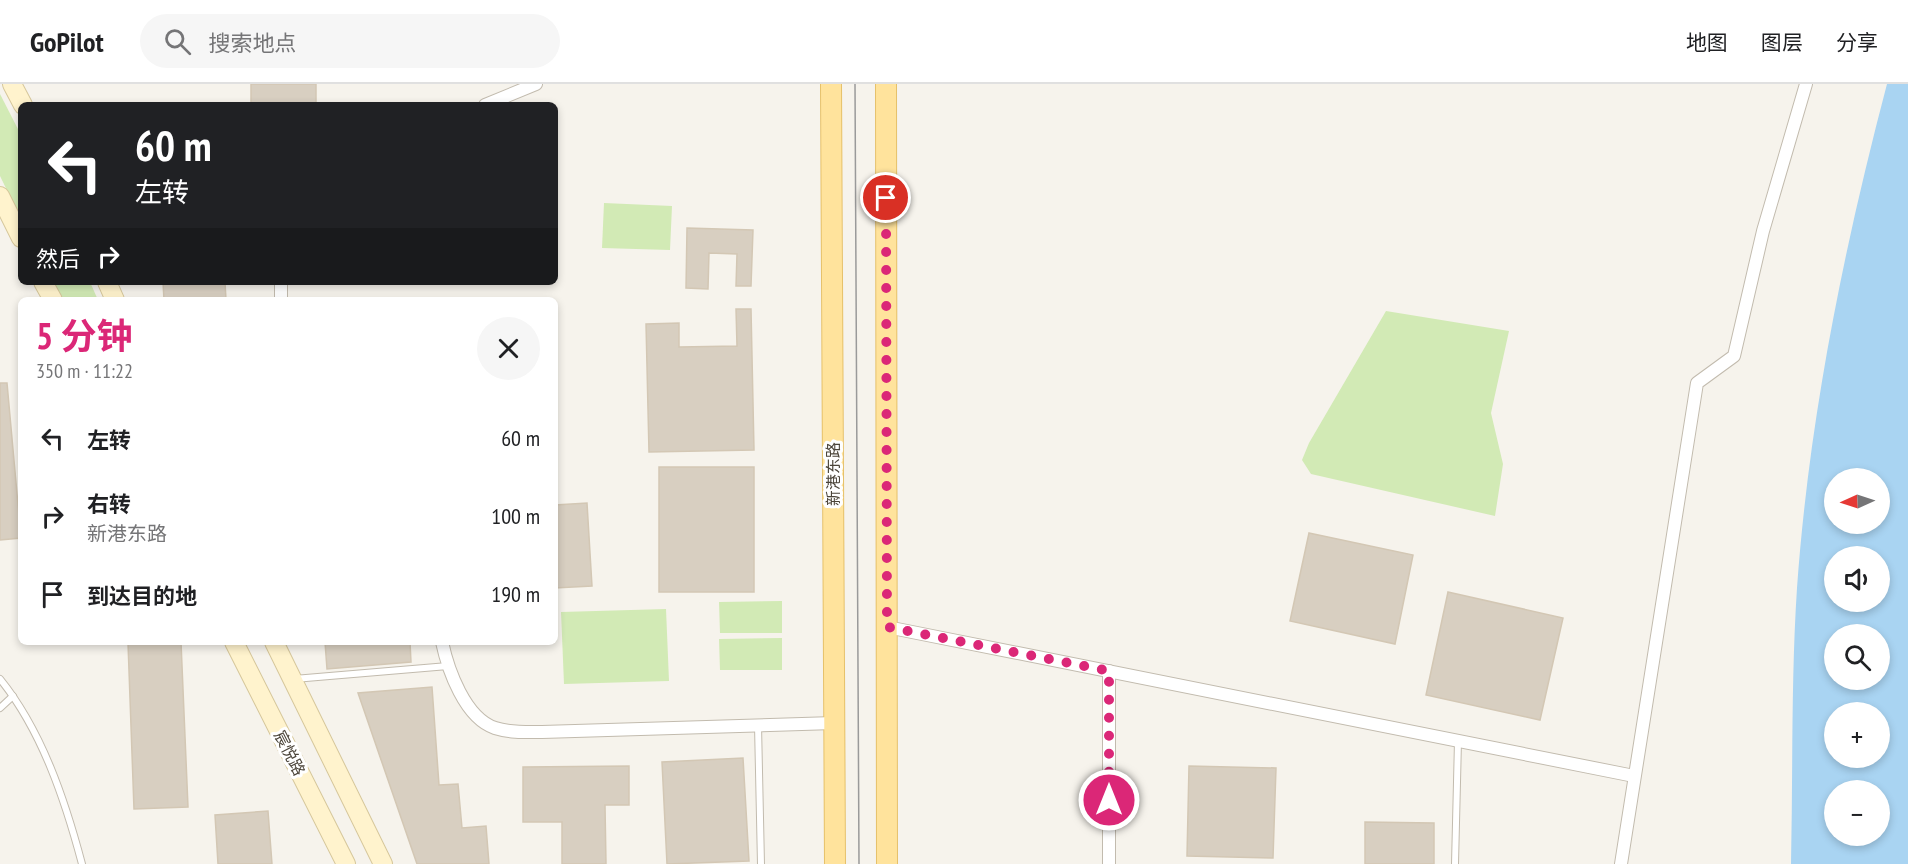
<!DOCTYPE html>
<html lang="zh">
<meta charset="utf-8">
<style>
:root{--surface:#fff;--page:#f6f6f6;--text:#202124;--muted:#757577;--line:#e0e0e0;--accent:#db2777}
body{margin:0;font-family:"PT Sans Narrow","Noto Sans SC",sans-serif;background:var(--page);color:var(--text);height:100vh;display:flex;flex-direction:column;font-size:22px;white-space:nowrap}
*{box-sizing:border-box;margin:0}
p{font-size:20px;color:var(--muted)}
.icon{flex:none;width:33px;height:33px;fill:none;stroke:currentColor;stroke-width:2;stroke-linecap:round;stroke-linejoin:round}
.map{position:relative;flex:1;overflow:hidden}
.sheet{position:absolute;left:18px;top:213px;width:540px;height:348px;display:flex;flex-direction:column;background:var(--surface);border-radius:9px;box-shadow:0 3px 9px #0003}
.sheet>*{flex:none}
.banner{position:absolute;left:18px;top:18px;width:540px;height:183px;border-radius:9px;box-shadow:0 3px 9px #0003;background:#202124;color:#fff;overflow:hidden}
.needle{width:39px;rotate:267deg}
.fabs{position:absolute;left:1824px;top:384px;display:grid;gap:12px}
.fabs a{display:grid;place-items:center;width:66px;height:66px;border-radius:50%;background:var(--surface);box-shadow:0 3px 9px #0003;font-size:30px}
.pin{position:absolute;display:grid;place-items:center;width:51px;height:51px;color:#fff;margin:-26px;border:3px solid #fff;border-radius:50%;box-shadow:0 2px 6px #0007}
.me{position:absolute;width:66px;margin:-33px;rotate:0deg;stroke-linejoin:round;filter:drop-shadow(0 0 4px #0008)}
.turn{display:flex;align-items:center;gap:21px;height:126px;padding:0 18px;font-size:27px}
.turn .icon{width:78px;height:78px;stroke-width:2.5}
.turn b{display:block;font-size:42px;line-height:51px}
.then{display:flex;align-items:center;height:57px;padding:0 18px;background:#0003;gap:12px;font-size:22px}
.round{display:grid;place-items:center;flex:none;width:63px;height:63px;border-radius:32px;background:var(--page)}
.overview{display:flex;align-items:center;justify-content:space-between;height:102px;padding:0 18px}
h1{font-size:36px;font-weight:700;line-height:45px;color:var(--accent)}
ul{padding:0;list-style:none}
li{display:flex;align-items:center;gap:18px;height:78px;padding:0 18px}
li div{flex:1}
li b{display:block;font-size:22px}
li em{font-style:normal}
header{display:flex;align-items:center;gap:36px;box-sizing:border-box;height:84px;padding:0 30px;background:var(--surface);border-bottom:2px solid var(--line)}
header strong{font-size:28px}
nav{display:flex;gap:33px;margin-inline-start:auto;font-size:21px}
.search{width:420px;height:54px;background:var(--page);display:flex;align-items:center;gap:15px;box-sizing:border-box;padding:0 21px;border-radius:33px;color:var(--muted);font-size:22px}
.map>svg:first-child{display:block}
.green{fill:#d2eab5}
.water{fill:#a9d4f2;fill-rule:evenodd}
.building{fill:#d8cfc1;stroke:#d3c7b4;stroke-width:1.5}
.lines{fill:none;stroke-linecap:round;stroke-linejoin:round}
.lane-casing{stroke:#c2bbae;stroke-width:8}
.street-casing{stroke:#c2bbae;stroke-width:14}
.secondary-casing{stroke:#d6c79b;stroke-width:20}
.primary-casing{stroke:#e6c16a;stroke-width:22}
.lane{stroke:#fff;stroke-width:6}
.street{stroke:#fff;stroke-width:12}
.secondary{stroke:#fff3cd;stroke-width:18}
.primary{stroke:#ffe39c;stroke-width:20}
.tram{stroke:#9a9a9a;stroke-width:1.5}
.route{stroke:#db2777;stroke-width:10;stroke-dasharray:0 18}
.labels{text-anchor:middle;stroke-width:6;stroke-linejoin:round;paint-order:stroke}
.street-label{font-size:16px;fill:#4b4439;stroke:#fff}
</style>
<header>
<strong>GoPilot</strong>
<div class="search"><svg class="icon" aria-label="search" viewBox="0 0 24 24"><circle cx="10" cy="10" r="6"/><path d="M15 15l6 6"/></svg>搜索地点</div>
<nav><a>地图</a><a>图层</a><a>分享</a></nav>
</header>
<div class="map">
<svg width="1908" height="780" viewBox="0 0 1908 780">
<rect width="100%" height="100%" fill="#f6f3ec"/>
<g class="green">
<polygon points="0,10 21,51 21,135 0,92"/>
<polygon points="604,119 672,122 670,166 602,164"/>
<polygon points="52,198 90,198 98,216 62,216"/>
<polygon points="1386,227 1509,247 1491,329 1503,380 1495,432 1311,390 1302,376 1309,359"/>
<polygon points="782,517 782,549 720,549 719,518"/>
<polygon points="666,525 669,597 564,600 561,528"/>
<polygon points="782,554 782,586 720,586 719,555"/>
</g>
<path class="water" d="M1887,0H1908V780H1791C1793,688 1791,595 1797,504C1809,335 1844,163 1887,0ZM1834,394H1880V440H1834ZM1834,472H1880V518H1834ZM1834,550H1880V596H1834ZM1834,628H1880V674H1834ZM1834,706H1880V752H1834Z"/>
<g class="building">
<rect x="251" y="0" width="65" height="21"/>
<polygon points="687,144 753,146 751,202 736,202 737,170 709,169 708,205 686,204"/>
<polygon points="163,198 225,198 226,216 164,216"/>
<polygon points="736,225 751,225 754,366 649,368 646,240 679,239 679,263 737,262"/>
<polygon points="0,299 7,299 21,454 0,456"/>
<rect x="659" y="383" width="95" height="125"/>
<polygon points="587,419 592,502 555,504 555,421"/>
<polygon points="1309,449 1413,471 1395,560 1290,537"/>
<polygon points="1448,508 1563,534 1540,636 1426,611"/>
<polygon points="181,558 188,723 134,725 128,559"/>
<polygon points="325,558 410,558 411,578 327,585"/>
<polygon points="432,603 439,701 458,700 462,744 486,742 489,780 417,780 358,609"/>
<polygon points="743,674 749,777 667,780 662,678"/>
<polygon points="629,682 629,721 605,721 606,780 562,780 562,738 523,738 523,683"/>
<polygon points="1189,682 1276,684 1273,774 1187,772"/>
<polygon points="268,727 272,780 218,780 215,731"/>
<polygon points="1365,738 1434,739 1434,780 1365,780"/>
</g>
<g class="lines">
<g class="lane-casing">
<g id="lane">
<path d="M0,595C42,647 65,716 82,780"/>
<polyline points="294,595 448,582"/>
<polyline points="0,624 13,612"/>
<polyline points="758,641 761,780"/>
<polyline points="1455,780 1458,657"/>
</g>
</g>
<g class="street-casing">
<g id="street">
<polyline points="485,21 536,0"/>
<polyline points="281,198 281,216"/>
<polyline points="887,543 1634,692"/>
<path d="M442,558C448,586 465,634 495,644C511,649 527,648 542,648L834,639"/>
<polyline points="1109,780 1109,587"/>
<polyline points="1621,780 1697,299 1734,272 1763,147 1806,0"/>
</g>
</g>
<g class="secondary-casing">
<g id="secondary">
<polyline points="12,0 23,21"/>
<polyline points="0,112 21,154"/>
<polyline points="43,198 53,216"/>
<polyline points="107,198 115,216"/>
<polyline points="234,558 346,780"/>
<polyline points="274,558 383,780"/>
</g>
</g>
<g class="primary-casing">
<g id="primary">
<polyline points="831,0 835,780"/>
<polyline points="886,0 887,780"/>
</g>
</g>
<use href="#lane" class="lane"/>
<use href="#street" class="street"/>
<use href="#secondary" class="secondary"/>
<use href="#primary" class="primary"/>
<polyline class="tram" points="855,0 859,780"/>
</g>
<g class="lines">
<polyline class="route" points="886,114 887,543 1109,587 1109,716"/>
</g>
<g class="labels">
<g class="street-label">
<text transform="translate(833 390) rotate(-90)" y="6">新港东路</text>
<text transform="translate(290 669) rotate(63)" y="6">宸悦路</text>
</g>
</g>
</svg>
<div class="fabs">
<a><svg class="needle" viewBox="-14 -14 28 28"><path d="M0-13l5 13h-10z" fill="#e53935"/><path d="M0 13l5-13h-10z" fill="#757577"/></svg></a>
<a><svg class="icon" aria-label="sound" viewBox="0 0 24 24"><path d="M4 9h4l5-4v14l-5-4H4zM17 9q2 3 0 6"/></svg></a>
<a><svg class="icon" aria-label="search" viewBox="0 0 24 24"><circle cx="10" cy="10" r="6"/><path d="M15 15l6 6"/></svg></a>
<a>+</a>
<a>−</a>
</div>
<div class="pin" style="left:886px;top:114px;background:#d93025"><svg class="icon" aria-label="arrive" viewBox="0 0 24 24"><path d="M6 21V4h12l-3 4 3 4H6"/></svg></div>
<svg class="me" style="left:1109px;top:716px" viewBox="-20 -20 40 40"><circle r="17" fill="#db2777" stroke="#fff" stroke-width="3"/><path d="M0-11L8 9 0 5-8 9z" fill="#fff"/></svg>
<div class="banner">
<div class="turn"><svg class="icon" aria-label="left" viewBox="0 0 24 24"><path d="M17 20v-9H6M10 6l-5 5 5 5"/></svg><div><b>60 m</b>左转</div></div>
<div class="then">然后<svg class="icon" aria-label="right" viewBox="0 0 24 24"><path d="M7 20v-9h11M14 6l5 5-5 5"/></svg></div>
</div>
<section class="sheet">
<div class="overview"><div><h1>5 分钟</h1><p>350 m · 11:22</p></div><a class="round"><svg class="icon" aria-label="close" viewBox="0 0 24 24"><path d="M6 6l12 12M18 6L6 18"/></svg></a></div>
<ul>
<li><svg class="icon" aria-label="left" viewBox="0 0 24 24"><path d="M17 20v-9H6M10 6l-5 5 5 5"/></svg><div><b>左转</b></div><em>60 m</em></li>
<li><svg class="icon" aria-label="right" viewBox="0 0 24 24"><path d="M7 20v-9h11M14 6l5 5-5 5"/></svg><div><b>右转</b><p>新港东路</p></div><em>100 m</em></li>
<li><svg class="icon" aria-label="arrive" viewBox="0 0 24 24"><path d="M6 21V4h12l-3 4 3 4H6"/></svg><div><b>到达目的地</b></div><em>190 m</em></li>
</ul>
</section>
</div>
